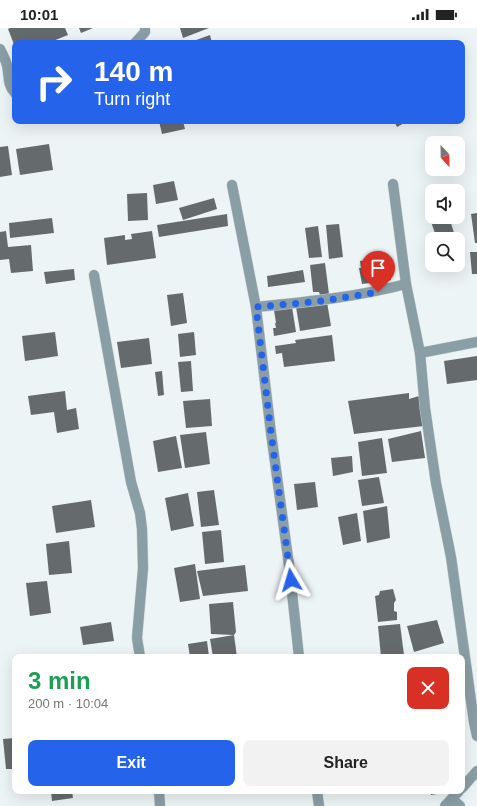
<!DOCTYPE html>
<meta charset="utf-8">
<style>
:root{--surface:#fff;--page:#f2f2f2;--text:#222;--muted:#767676;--accent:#2563eb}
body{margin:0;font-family:Arial,sans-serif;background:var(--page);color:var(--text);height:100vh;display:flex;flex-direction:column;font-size:15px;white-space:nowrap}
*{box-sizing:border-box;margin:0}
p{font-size:13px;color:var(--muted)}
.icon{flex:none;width:22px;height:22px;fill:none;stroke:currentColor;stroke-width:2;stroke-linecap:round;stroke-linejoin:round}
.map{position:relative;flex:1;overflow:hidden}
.sheet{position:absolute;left:12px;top:626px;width:453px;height:140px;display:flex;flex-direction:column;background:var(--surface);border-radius:8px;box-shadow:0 4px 16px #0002}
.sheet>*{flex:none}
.top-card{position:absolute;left:12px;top:12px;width:453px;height:84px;border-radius:8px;box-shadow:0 4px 16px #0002;background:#2563eb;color:#fff;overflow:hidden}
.needle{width:26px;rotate:158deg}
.controls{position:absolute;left:425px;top:108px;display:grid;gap:8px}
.controls a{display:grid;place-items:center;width:40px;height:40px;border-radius:8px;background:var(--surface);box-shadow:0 4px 16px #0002;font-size:20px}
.pin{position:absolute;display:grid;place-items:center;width:34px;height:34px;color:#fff;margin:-41px -17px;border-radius:50% 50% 50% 0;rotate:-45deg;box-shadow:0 0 4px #0007}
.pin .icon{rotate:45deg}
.me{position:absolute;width:44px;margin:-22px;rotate:353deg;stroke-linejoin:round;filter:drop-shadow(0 0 3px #0008)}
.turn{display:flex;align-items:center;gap:14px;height:84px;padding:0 16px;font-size:18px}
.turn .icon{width:52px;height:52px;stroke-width:2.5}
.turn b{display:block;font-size:28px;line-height:34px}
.round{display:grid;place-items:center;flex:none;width:42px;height:42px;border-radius:8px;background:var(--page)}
.headline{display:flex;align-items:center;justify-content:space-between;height:68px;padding:0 16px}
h1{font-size:24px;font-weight:800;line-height:30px;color:#1e9e55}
.primary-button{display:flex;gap:8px;margin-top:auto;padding:8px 16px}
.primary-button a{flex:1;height:46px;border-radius:8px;background:var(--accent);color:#fff;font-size:16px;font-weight:800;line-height:46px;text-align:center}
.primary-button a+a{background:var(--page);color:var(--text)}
.status{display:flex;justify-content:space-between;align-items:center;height:28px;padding:0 20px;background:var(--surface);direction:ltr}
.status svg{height:11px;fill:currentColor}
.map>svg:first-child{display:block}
.building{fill:#656b6d}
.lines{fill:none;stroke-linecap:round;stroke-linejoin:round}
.minor-casing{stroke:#c9cfd1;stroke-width:11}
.minor{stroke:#8a9ea5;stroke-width:10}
.route{stroke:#2563eb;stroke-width:7;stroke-dasharray:0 12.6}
</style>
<div class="status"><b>10:01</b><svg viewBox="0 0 49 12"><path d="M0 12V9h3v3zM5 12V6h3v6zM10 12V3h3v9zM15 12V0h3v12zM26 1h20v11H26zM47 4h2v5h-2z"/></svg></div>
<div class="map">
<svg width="477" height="778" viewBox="0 0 477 778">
<rect width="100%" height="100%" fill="#edf4f6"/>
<g class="building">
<polygon points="10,0 65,0 68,7 48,15 15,15 15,19 8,1"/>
<polygon points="79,0 93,0 81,5"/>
<polygon points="180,0 209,0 183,10"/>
<polygon points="210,7 212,15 188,15"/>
<polygon points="159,93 183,93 185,101 162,106"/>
<polygon points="394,93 408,93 397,99"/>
<polygon points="49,116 53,142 20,147 16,121"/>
<polygon points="8,118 12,147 0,149 0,119"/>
<polygon points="174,153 178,172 156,176 153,157"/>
<polygon points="147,165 148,192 128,193 127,166"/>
<polygon points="214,170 217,181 183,192 179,180"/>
<polygon points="477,185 477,215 475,215 471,186"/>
<polygon points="227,186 228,198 159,209 157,197"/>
<polygon points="432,187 432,189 449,189 456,211 437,211 429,188"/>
<polygon points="52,190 54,205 10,210 9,195"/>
<polygon points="339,196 343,229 329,231 326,197"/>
<polygon points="318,198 322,229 309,230 305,200"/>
<polygon points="6,203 8,219 31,217 33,243 11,245 9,231 0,232 0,204"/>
<polygon points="152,203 156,230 107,237 104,210 125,207 125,212 132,211 131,206"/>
<polygon points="470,224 477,224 477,246 472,246"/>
<polygon points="388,229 391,252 362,256 359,240 361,240 360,233"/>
<polygon points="325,235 329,266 320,267 319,264 313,264 310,237"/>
<polygon points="74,241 75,252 46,256 44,244"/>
<polygon points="303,242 305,254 268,259 267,248"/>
<polygon points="183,265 187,295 171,298 167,267"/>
<polygon points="327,274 331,298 300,303 296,279"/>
<polygon points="292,279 296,304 274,308 273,300 276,300 275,295 276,295 274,282"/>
<polygon points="55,304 58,328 25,333 22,308"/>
<polygon points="194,304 196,327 180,329 178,306"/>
<polygon points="332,307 335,333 284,339 282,325 276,326 275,318 296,315 295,312"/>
<polygon points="149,310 152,336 121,340 117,314"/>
<polygon points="477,328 477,352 447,356 444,333"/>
<polygon points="191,333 193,363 181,364 178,334"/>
<polygon points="162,343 164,367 158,368 155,344"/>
<polygon points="65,363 67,382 76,380 79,401 57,405 54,384 31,387 28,368"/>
<polygon points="409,365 409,371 419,368 424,398 354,406 348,373"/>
<polygon points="210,371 212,398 186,400 183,373"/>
<polygon points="421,403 425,430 392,434 388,411"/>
<polygon points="206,404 210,436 185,440 180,407"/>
<polygon points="176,408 182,440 158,444 153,413"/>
<polygon points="382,410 387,445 362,448 358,414"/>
<polygon points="352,428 353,444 333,448 331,430"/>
<polygon points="379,449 384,475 362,478 358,452"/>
<polygon points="315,454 318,479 297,482 294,456"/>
<polygon points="214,462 219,497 201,499 197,464"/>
<polygon points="188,465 194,498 171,503 165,470"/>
<polygon points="91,472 95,499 56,505 52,478"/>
<polygon points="387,478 390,510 367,515 363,483"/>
<polygon points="357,485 361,513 343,517 338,489"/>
<polygon points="221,502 224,534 205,536 202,504"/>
<polygon points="69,513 72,545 49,547 46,516"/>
<polygon points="195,536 200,571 180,574 174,540"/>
<polygon points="245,537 248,563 203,568 197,543"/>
<polygon points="47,553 51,585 30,588 26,555"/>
<polygon points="393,561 396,572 394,575 394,583 397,584 397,592 378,594 375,568 379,567 380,563"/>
<polygon points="233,574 236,604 234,607 237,629 213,629 210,611 234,607 211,606 209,576"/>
<polygon points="437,592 444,615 414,624 407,598"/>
<polygon points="111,594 114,613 83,617 80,599"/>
<polygon points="400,596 404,627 381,629 378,598"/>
<polygon points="207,613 209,629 190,629 188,616"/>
<polygon points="15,710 15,741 6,741 3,711"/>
<polygon points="51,763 72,763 73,770 52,773"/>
<polygon points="431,763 448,763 448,764 431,767"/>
</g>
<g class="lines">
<g class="minor-casing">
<g id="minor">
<polyline points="135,15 145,4 145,0"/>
<path d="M0,21C2,25 4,29 6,34C10,45 6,56 15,65"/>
<polyline points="393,156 406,256 420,325 425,380 436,455 451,529 474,694 477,708"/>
<polyline points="232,157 256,279 271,405 289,537 299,629"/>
<polyline points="94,247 131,454 140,485 142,501 143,540 137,610 140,629"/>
<path d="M256,279C307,274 357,269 406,256"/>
<polyline points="420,325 477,314"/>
<polyline points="462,760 477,743"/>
<polyline points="159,763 160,778"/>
<polyline points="317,763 319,778"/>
<polyline points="452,771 460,778"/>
<polyline points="445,778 459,763"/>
</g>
</g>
<use href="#minor" class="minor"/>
</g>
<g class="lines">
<polyline class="route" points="291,552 271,405 256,279 322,273 378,264"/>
</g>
</svg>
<div class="controls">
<a><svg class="needle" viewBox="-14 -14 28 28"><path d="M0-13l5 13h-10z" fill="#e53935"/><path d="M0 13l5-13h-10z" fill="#767676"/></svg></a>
<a><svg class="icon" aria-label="sound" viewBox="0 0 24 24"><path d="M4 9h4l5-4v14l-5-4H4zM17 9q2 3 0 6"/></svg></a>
<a><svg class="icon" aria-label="search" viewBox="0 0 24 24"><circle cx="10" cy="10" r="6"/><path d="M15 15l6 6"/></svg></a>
</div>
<div class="pin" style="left:378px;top:264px;background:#d93025"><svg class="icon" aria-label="arrive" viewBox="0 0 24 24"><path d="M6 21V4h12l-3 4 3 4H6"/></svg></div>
<svg class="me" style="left:291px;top:552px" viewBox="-20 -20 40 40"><path d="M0-17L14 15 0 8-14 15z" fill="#2563eb" stroke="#fff" stroke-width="4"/></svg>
<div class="top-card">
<div class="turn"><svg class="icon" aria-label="right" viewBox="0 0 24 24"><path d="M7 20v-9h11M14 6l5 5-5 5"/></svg><div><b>140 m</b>Turn right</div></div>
</div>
<section class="sheet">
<div class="headline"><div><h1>3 min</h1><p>200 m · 10:04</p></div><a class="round" style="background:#d93025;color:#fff"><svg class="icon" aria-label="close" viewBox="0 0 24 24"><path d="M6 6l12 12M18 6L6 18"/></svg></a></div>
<div class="primary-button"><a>Exit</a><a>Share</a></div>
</section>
</div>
